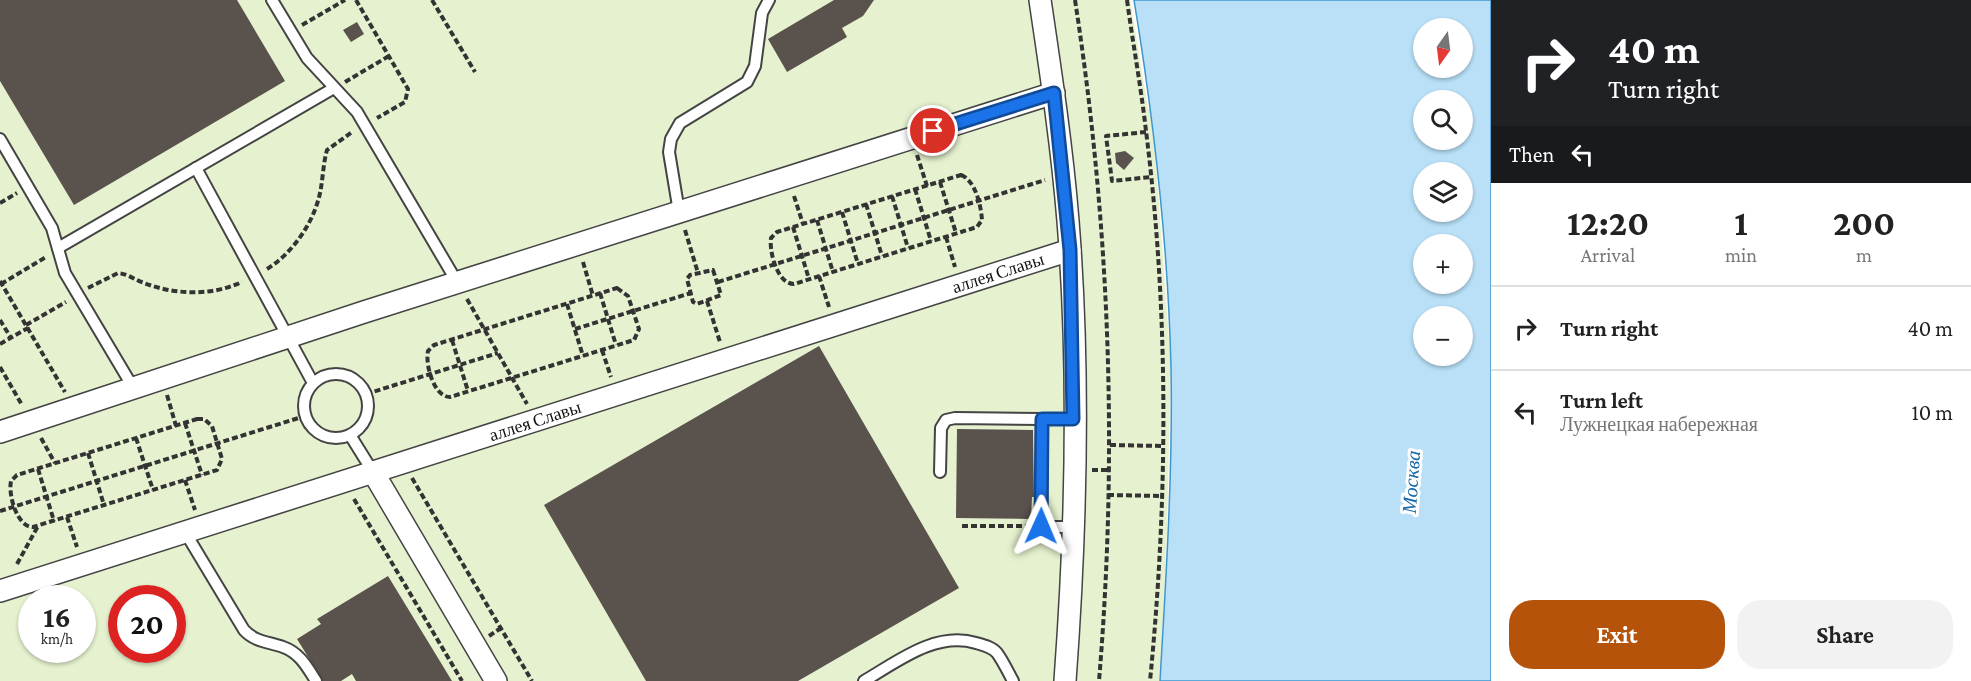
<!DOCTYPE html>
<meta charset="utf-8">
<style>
:root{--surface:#fff;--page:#f2f2f2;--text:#222;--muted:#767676;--line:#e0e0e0;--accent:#b45309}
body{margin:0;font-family:"Crimson Pro",serif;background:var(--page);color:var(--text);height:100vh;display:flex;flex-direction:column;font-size:22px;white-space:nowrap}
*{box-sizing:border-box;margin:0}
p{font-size:20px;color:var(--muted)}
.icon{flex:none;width:33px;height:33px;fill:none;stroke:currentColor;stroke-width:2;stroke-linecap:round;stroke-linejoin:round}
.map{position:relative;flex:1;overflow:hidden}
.details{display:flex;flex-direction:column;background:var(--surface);width:480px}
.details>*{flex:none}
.guide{background:#202124;color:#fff;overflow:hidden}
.needle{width:39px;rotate:194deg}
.tools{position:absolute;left:1413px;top:18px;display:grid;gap:12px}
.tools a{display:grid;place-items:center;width:60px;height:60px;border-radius:50%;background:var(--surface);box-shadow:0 2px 4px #0004;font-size:30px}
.speed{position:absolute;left:18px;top:585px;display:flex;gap:12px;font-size:30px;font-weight:700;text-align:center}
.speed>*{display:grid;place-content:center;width:78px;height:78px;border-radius:50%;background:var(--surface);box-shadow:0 2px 4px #0004;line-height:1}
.speed small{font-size:15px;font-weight:400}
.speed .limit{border:9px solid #d22;background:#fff;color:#111}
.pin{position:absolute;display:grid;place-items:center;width:51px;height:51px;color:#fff;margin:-26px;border:3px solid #fff;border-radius:50%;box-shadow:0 2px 6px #0007}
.me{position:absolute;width:66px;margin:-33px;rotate:1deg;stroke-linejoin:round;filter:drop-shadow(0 0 4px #0008)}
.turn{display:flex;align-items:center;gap:21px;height:126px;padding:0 18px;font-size:27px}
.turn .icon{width:78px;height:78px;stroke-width:2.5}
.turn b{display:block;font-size:42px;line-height:51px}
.then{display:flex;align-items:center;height:57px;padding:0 18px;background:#0003;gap:12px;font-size:22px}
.eta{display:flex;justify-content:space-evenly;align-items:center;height:102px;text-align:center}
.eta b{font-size:36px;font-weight:700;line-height:42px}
.cta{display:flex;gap:12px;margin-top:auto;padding:12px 18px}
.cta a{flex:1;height:69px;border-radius:24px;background:var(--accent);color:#fff;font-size:24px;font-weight:700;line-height:69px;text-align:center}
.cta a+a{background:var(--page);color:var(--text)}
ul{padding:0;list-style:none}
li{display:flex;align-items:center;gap:18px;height:84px;padding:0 18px;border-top:2px solid var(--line)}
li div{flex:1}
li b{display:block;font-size:22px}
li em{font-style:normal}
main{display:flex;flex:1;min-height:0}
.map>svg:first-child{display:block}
.pitch{fill:#e6f2cf;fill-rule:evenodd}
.water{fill:#b9e0f7;stroke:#3f96cf;stroke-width:1.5;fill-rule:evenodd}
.building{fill:#5a524d}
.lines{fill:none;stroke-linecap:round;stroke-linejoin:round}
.service-casing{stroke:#444;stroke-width:14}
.minor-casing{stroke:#444;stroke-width:24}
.path{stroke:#333;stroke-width:4;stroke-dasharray:6 3;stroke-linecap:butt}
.service{stroke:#fff;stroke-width:10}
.minor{stroke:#fff;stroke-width:21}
.route-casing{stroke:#114b97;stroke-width:15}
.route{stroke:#1a73e8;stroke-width:10}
.labels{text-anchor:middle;stroke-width:6;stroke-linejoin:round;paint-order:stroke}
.street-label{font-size:18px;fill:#111;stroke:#fff}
.water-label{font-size:20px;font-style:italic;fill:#1768a6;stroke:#fff}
</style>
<main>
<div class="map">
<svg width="1491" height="681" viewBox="0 0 1491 681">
<rect width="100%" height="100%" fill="#fffdf5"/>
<path class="pitch" d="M0,0H1130L1148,109H1152L1171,367L1167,528L1160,681H0ZM32,598H82V650H32ZM122,598H172V650H122Z"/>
<path class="water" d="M1134,0H1491V681H1160C1166,577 1173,471 1171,367C1168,244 1154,121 1134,0ZM1424,28H1462V68H1424ZM1424,100H1462V140H1424ZM1424,172H1462V212H1424ZM1424,244H1462V284H1424ZM1424,316H1462V356H1424Z"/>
<g class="building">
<polygon points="0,0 237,0 285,81 74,205 0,81"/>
<polygon points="834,0 874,0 863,16 842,28 847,37 787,72 768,39"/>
<polygon points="357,22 364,34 351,42 343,30"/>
<polygon points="1125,151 1134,158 1124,170 1116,163 1115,153"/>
<polygon points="819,346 959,588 798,681 646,681 544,505"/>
<polygon points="957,429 1033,430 1034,497 1032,497 1031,519 956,518"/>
<polygon points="388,576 452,681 356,681 352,674 341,681 323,681 297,639 321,624 317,619"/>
</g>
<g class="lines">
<g class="service-casing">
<g id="service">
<polyline points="272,0 307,58 357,112 457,282"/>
<polyline points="0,139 52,228 65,273 134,389"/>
<polyline points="196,168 313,383"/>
<polyline points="679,212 669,152 671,139 680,123 747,82 755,66 762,13 769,0"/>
<polyline points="58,248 334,88"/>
<circle cx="336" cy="406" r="32"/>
<polyline points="350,435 373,472"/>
<polyline points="940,472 941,428 946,420 955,418 1042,419"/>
<polyline points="1073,527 1041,527 1042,419 1073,419"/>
<path d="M185,532L244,630C255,642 269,642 283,647C300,653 307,667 316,681"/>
<path d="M864,681C897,662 935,631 976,643C983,645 992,647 997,653C1003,661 1008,672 1013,681"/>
</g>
</g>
<g class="minor-casing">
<g id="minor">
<path d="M1040,0C1051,74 1062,147 1068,221C1080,371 1076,532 1065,681"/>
<polyline points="0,432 364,312 1054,93"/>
<polyline points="373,472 496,681"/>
<polyline points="0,591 1070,250"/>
</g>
</g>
<g class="path">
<polyline points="356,0 408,89 405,102 377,118"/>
<polyline points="432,0 475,72"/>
<path d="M1075,0C1110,226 1118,453 1099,681"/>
<path d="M1127,0C1133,44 1141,87 1146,131C1169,312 1168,499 1150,681"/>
<polyline points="302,25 345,0"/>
<polyline points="345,82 389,56"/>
<polyline points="1146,132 1106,136 1112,181 1151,177"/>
<polyline points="917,155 927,186"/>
<path d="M961,175C975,180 981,205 982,220L977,227L794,284C777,284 769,251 771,238L777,232Z"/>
<polyline points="940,182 956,233"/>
<polyline points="915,189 931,241"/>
<polyline points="794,196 803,224"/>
<polyline points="892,196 908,248"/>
<polyline points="0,203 17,193"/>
<polyline points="866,204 882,256"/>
<polyline points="842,212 858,264"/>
<polyline points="817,220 833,272"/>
<polyline points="793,227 809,279"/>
<polyline points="685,230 698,273"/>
<polyline points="946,237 955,267"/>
<polyline points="583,262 593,296"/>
<path d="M267,269C293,253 314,222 320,193C323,179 323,164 327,150L352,132"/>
<polygon points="713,270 721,295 697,304 693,302 687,279 690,275"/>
<polyline points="819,276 829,307"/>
<polyline points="0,281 65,392"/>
<polyline points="718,282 1045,180"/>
<polyline points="1,284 46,257"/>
<path d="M88,288L118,273C128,274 135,280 144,283C175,295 212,296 242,282"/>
<path d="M617,288L628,296L639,329L634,340L450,397C434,397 425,365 428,351L434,345Z"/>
<polyline points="600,293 616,345"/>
<polyline points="467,299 527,404"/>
<polyline points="707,301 720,342"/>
<polyline points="567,304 583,356"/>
<polyline points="0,320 11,338"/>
<polyline points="26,325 66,302"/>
<polyline points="575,329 691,293"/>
<polyline points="452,340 468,391"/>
<polyline points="0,344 28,328"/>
<polyline points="602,350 611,377"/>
<polyline points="0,367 22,405"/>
<polyline points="366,394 498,353"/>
<polyline points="167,395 176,426"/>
<path d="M197,419H204L212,426L222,459L217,470L33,527C17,527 8,495 11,481L17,475Z"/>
<polyline points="185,423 202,475"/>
<polyline points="41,438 55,463"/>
<polyline points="136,438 153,490"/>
<polyline points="1110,445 1162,446"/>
<polyline points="88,453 104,505"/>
<polyline points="38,469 54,521"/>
<polyline points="1092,470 1109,470"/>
<polyline points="412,478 532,681"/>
<polyline points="185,480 195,510"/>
<polyline points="1108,495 1161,496"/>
<polyline points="354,499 462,681"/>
<polyline points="0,511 305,416"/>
<polyline points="67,517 77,547"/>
<polyline points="962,526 1028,526"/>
<polyline points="17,564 38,526"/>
<polyline points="489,636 501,628"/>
</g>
<use href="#service" class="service"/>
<use href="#minor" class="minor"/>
</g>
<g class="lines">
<g class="route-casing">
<polyline id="route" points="933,131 1054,93 1070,250 1073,419 1042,419 1041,526"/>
</g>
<use href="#route" class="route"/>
</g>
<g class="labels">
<g class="street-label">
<text transform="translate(998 273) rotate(-18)" y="6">аллея Славы</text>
<text transform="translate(535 421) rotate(-18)" y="6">аллея Славы</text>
</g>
<g class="water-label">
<text transform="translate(1411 482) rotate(-86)" y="7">Москва</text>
</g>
</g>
</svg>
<div class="tools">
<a><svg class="needle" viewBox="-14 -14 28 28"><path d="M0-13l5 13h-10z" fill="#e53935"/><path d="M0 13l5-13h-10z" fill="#767676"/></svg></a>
<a><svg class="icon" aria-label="search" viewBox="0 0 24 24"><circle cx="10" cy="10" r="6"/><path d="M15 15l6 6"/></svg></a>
<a><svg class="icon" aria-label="layers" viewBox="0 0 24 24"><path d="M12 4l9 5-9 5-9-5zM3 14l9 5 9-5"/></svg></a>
<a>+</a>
<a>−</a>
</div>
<div class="speed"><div>16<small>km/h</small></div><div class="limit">20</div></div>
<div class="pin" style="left:933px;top:131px;background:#d93025"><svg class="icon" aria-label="arrive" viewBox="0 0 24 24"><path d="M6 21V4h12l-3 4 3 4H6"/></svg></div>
<svg class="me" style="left:1041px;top:526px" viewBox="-20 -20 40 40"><path d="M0-17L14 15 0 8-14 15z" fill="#1a73e8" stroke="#fff" stroke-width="4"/></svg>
</div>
<section class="details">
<div class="guide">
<div class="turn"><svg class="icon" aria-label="right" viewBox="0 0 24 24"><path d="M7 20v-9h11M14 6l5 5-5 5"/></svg><div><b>40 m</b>Turn right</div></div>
<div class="then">Then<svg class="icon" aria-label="left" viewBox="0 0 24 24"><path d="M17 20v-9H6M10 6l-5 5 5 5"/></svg></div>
</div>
<div class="eta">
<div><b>12:20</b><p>Arrival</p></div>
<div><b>1</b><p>min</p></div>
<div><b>200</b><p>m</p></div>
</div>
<ul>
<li><svg class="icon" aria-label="right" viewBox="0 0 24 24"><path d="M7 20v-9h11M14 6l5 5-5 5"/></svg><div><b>Turn right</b></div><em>40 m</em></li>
<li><svg class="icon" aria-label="left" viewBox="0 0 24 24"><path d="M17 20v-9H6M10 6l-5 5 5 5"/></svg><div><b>Turn left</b><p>Лужнецкая набережная</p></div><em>10 m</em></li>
</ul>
<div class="cta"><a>Exit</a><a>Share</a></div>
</section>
</main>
